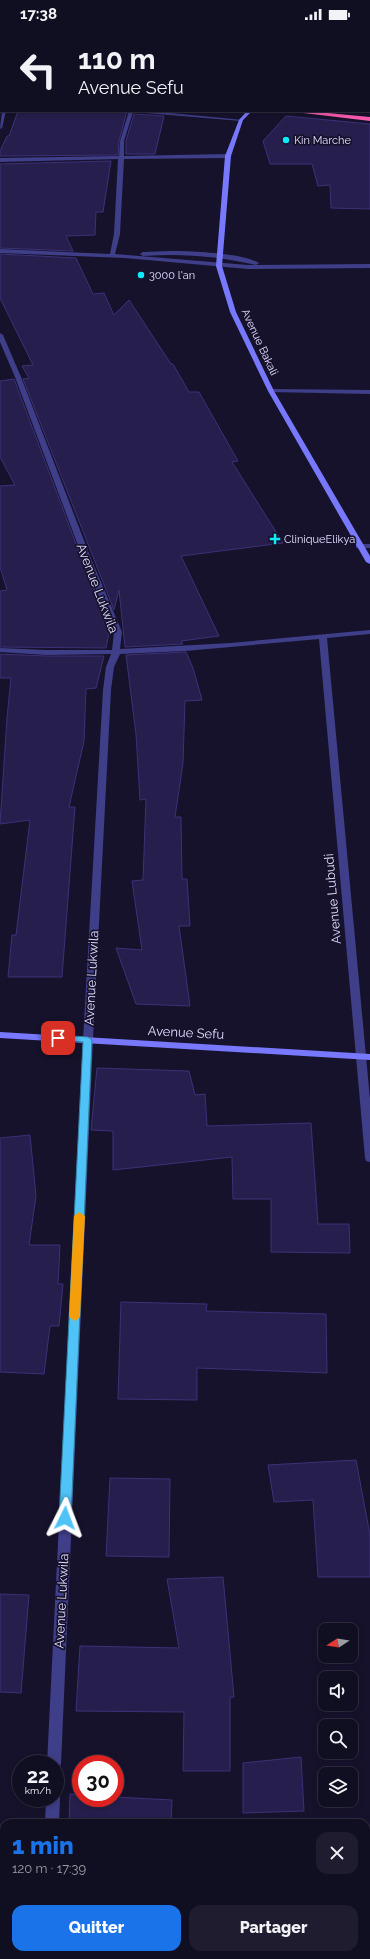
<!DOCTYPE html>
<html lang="fr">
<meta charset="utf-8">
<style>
:root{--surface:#100e21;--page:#1e1c2e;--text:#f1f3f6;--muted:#9c9ca5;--line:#302e3f;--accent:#1a73e8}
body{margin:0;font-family:Raleway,sans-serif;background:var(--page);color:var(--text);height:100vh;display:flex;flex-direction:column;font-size:15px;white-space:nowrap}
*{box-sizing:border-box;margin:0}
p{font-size:13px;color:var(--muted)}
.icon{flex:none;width:22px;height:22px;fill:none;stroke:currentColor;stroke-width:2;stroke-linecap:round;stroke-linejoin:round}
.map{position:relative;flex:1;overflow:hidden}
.sheet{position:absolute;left:0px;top:1791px;width:370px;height:140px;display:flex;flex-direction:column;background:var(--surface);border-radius:12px 12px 0 0;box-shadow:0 2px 6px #0003,0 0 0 1px var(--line)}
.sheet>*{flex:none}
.guide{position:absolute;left:0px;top:0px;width:370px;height:84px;box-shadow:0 2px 6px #0003,0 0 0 1px var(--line);background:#100e21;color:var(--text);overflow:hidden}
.needle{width:26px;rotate:258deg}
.buttons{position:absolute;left:318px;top:1595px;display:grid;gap:8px}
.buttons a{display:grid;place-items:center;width:40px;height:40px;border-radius:8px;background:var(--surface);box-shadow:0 2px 6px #0003,0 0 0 1px var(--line);font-size:20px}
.speed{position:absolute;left:12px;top:1727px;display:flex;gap:8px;font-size:20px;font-weight:700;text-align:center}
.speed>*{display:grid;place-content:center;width:52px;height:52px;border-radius:50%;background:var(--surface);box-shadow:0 2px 6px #0003,0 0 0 1px var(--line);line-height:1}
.speed small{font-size:10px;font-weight:400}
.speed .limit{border:6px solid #d22;background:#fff;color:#111}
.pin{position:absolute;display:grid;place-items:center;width:34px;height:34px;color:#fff;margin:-17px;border-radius:8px;box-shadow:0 2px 6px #0006}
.me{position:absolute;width:44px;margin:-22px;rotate:3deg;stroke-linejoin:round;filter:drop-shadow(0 0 3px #0008)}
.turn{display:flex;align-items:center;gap:14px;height:84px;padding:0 12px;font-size:18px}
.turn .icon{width:52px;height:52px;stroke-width:2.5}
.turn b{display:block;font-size:28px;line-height:34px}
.round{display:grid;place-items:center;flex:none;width:42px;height:42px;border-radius:12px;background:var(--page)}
.summary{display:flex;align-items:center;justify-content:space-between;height:68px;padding:0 12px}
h1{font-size:24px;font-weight:800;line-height:30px;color:var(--accent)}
.primary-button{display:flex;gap:8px;margin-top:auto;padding:8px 12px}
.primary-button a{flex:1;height:46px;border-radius:12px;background:var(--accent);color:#fff;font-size:16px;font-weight:800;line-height:46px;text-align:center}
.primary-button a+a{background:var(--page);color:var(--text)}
.status{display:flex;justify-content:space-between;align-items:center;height:28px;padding:0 20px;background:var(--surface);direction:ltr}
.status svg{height:11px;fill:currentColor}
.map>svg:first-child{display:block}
.building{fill:#261e4c;stroke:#3d3178}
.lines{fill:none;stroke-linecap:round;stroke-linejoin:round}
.lane{fill:#3f3e89;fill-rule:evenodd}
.street{fill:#3f3e89;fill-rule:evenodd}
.secondary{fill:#7778fc;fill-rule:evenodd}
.highway{fill:#fb5bae;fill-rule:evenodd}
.route{fill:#4fc3f7;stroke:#337fa1}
.slow{fill:#f59e0b}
.poi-dot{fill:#0eeafa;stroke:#16122c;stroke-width:1.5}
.labels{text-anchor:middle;stroke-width:3.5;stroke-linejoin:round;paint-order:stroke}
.far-poi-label{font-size:11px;fill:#e0ddfe;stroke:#16122c;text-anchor:start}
.far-street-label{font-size:11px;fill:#e0ddfe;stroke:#16122c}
.street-label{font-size:13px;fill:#e0ddfe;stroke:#16122c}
</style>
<div class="status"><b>17:38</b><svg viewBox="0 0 49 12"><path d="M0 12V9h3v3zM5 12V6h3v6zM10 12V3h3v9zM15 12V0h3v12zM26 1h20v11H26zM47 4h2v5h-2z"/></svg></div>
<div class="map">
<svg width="370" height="1931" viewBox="0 0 370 1931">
<rect width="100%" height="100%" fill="#16122c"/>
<g class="building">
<polygon points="18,83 127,83 119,113 118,127 0,128 0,123 7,108 9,108"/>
<polygon points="134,86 164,88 155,126 126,126 126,113"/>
<polygon points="286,88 370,96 370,181 331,180 330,157 318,158 312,136 270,136 263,113"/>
<polygon points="111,133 103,184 96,184 95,207 66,208 73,223 0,220 0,136"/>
<polygon points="0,226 76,230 93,266 104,265 114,287 129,272 171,336 173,336 189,364 199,364 238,433 232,434 283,515 181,528 219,608 181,613 183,616 125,619 119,562 114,582 23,351 29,350 22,338 33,337 0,270"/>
<polygon points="14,351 81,529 110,599 106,620 0,619 0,563 7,562 0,539 0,458 15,457 0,429 0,353"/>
<polygon points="186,624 193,640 202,672 185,673 183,735 175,789 181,789 182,851 187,851 190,898 179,898 190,978 136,976 116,920 142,922 132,853 143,852 146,771 140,772 136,706 126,627"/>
<polygon points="0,626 46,628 104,628 96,660 86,661 84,713 69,779 75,779 62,949 8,949 12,907 16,907 30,792 0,796 7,690 11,650 0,650"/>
<polygon points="97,1040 189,1043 195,1067 205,1066 207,1098 311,1095 318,1196 349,1196 350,1225 271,1224 271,1171 233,1171 232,1129 113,1142 113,1103 91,1102"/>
<polygon points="30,1107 36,1168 29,1217 60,1217 58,1256 63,1256 59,1298 50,1298 44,1346 0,1344 0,1110"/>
<polygon points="121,1274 207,1276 206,1283 326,1286 327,1345 197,1340 197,1372 118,1371"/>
<polygon points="356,1432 370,1507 370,1549 318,1549 313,1472 274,1474 268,1437"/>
<polygon points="110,1450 170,1451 169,1529 106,1528"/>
<polygon points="223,1549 234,1669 230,1669 230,1743 183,1743 184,1684 76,1683 80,1618 179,1620 167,1551"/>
<polygon points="0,1566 29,1567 21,1665 0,1664"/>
<polygon points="301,1729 304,1783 243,1785 243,1735"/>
<polygon points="70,1766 81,1767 81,1770 115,1769 172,1772 171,1795 69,1795"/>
</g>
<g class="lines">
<polygon class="lane" points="321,0 328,0 329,1 322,1"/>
<g class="street">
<rect x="0" y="72" width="1" height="2"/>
<rect x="369" y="74" width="1" height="2"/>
<polygon points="2,83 6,83 2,100 0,101"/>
<polygon points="129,83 150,83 243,92 241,93 133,84 124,113 124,128 228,126 231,128 228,130 124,131 120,206 115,226 248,237 370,236 370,240 248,241 125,230 0,225 0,221 110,226 114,206 118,131 0,134 0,130 119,128 120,113"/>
<path d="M171,223C191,223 243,225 259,235L256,237C218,228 181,225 143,228L140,226L143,224Z"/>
<polygon points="0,305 3,307 21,349 90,528 122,604 120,621 231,615 370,602 370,606 327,610 370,1071 370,1134 366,1133 365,1130 319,611 185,623 120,626 114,639 111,662 93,1012 61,1736 59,1741 55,1742 55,1736 47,1736 83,1012 103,662 106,639 111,626 46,627 0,624 0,620 46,622 112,622 114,604 82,528 15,349 0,314"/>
<polygon points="271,361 370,362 370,366 269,364 269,362"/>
<rect x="356" y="516" width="14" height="4"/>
<polygon points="55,1764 58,1765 60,1770 59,1795 45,1795 46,1770 55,1770"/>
<rect x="0" y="1818" width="4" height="14"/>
<rect x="366" y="1822" width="4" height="14"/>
</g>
<g class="secondary">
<rect x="0" y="45" width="1" height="2"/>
<polygon points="247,83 252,83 243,92 231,128 222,238 236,284 274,363 370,528 370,536 366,534 268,363 230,284 216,238 225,128 239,92"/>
<polygon points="0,1004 370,1026 370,1032 0,1010"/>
</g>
<g class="highway">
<rect x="0" y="53" width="1" height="4"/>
<polygon points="369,80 370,80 370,84 367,83 369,83"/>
<polygon points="287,83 307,83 370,89 370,93"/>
</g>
</g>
<polygon class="route" points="58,1007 88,1009 92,1012 71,1490 69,1493 61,1493 59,1490 83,1014 55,1012 55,1008"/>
<polygon class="slow" points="79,1184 85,1188 80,1289 75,1293 69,1289 74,1188"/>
<g class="poi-dot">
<circle cx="286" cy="112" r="4"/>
<circle cx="141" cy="247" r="4"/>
<path d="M273 505h4v4h4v4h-4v4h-4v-4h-4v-4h4z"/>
</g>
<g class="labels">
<g class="far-poi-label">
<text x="294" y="116">Kin Marche</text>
<text x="149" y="251">3000 l'an</text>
<text x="284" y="515">CliniqueElikya</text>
</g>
<g class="far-street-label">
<text transform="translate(260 314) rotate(65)" y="4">Avenue Bakali</text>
</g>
<g class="street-label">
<text transform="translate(98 560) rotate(69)" y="5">Avenue Lukwila</text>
<text transform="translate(332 871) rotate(-95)" y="5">Avenue Lubudi</text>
<text transform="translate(91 950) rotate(-87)" y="5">Avenue Lukwila</text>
<text transform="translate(186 1004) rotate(3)" y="5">Avenue Sefu</text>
<text transform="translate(61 1573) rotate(-87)" y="5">Avenue Lukwila</text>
</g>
</g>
</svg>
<div class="buttons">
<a><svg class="needle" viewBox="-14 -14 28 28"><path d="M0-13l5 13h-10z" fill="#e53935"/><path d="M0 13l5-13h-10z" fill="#9c9ca5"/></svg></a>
<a><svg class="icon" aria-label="sound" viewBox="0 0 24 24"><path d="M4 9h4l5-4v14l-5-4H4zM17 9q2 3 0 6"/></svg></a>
<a><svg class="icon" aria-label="search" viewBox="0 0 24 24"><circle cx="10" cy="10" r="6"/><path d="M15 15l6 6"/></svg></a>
<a><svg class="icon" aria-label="layers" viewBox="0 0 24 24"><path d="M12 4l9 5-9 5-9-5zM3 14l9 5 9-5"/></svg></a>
</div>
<div class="speed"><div>22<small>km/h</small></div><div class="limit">30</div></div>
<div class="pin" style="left:58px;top:1010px;background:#d93025"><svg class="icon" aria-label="arrive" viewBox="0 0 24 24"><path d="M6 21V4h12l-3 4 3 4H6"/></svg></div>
<svg class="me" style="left:65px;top:1490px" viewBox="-20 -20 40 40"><path d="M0-17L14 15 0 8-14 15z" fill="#4fc3f7" stroke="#fff" stroke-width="4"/></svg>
<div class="guide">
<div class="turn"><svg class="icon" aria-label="left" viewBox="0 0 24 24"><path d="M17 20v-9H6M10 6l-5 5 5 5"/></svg><div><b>110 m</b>Avenue Sefu</div></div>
</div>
<section class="sheet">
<div class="summary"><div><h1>1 min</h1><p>120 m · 17:39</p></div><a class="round"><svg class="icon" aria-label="close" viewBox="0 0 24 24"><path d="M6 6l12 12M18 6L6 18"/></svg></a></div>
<div class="primary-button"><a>Quitter</a><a>Partager</a></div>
</section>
</div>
